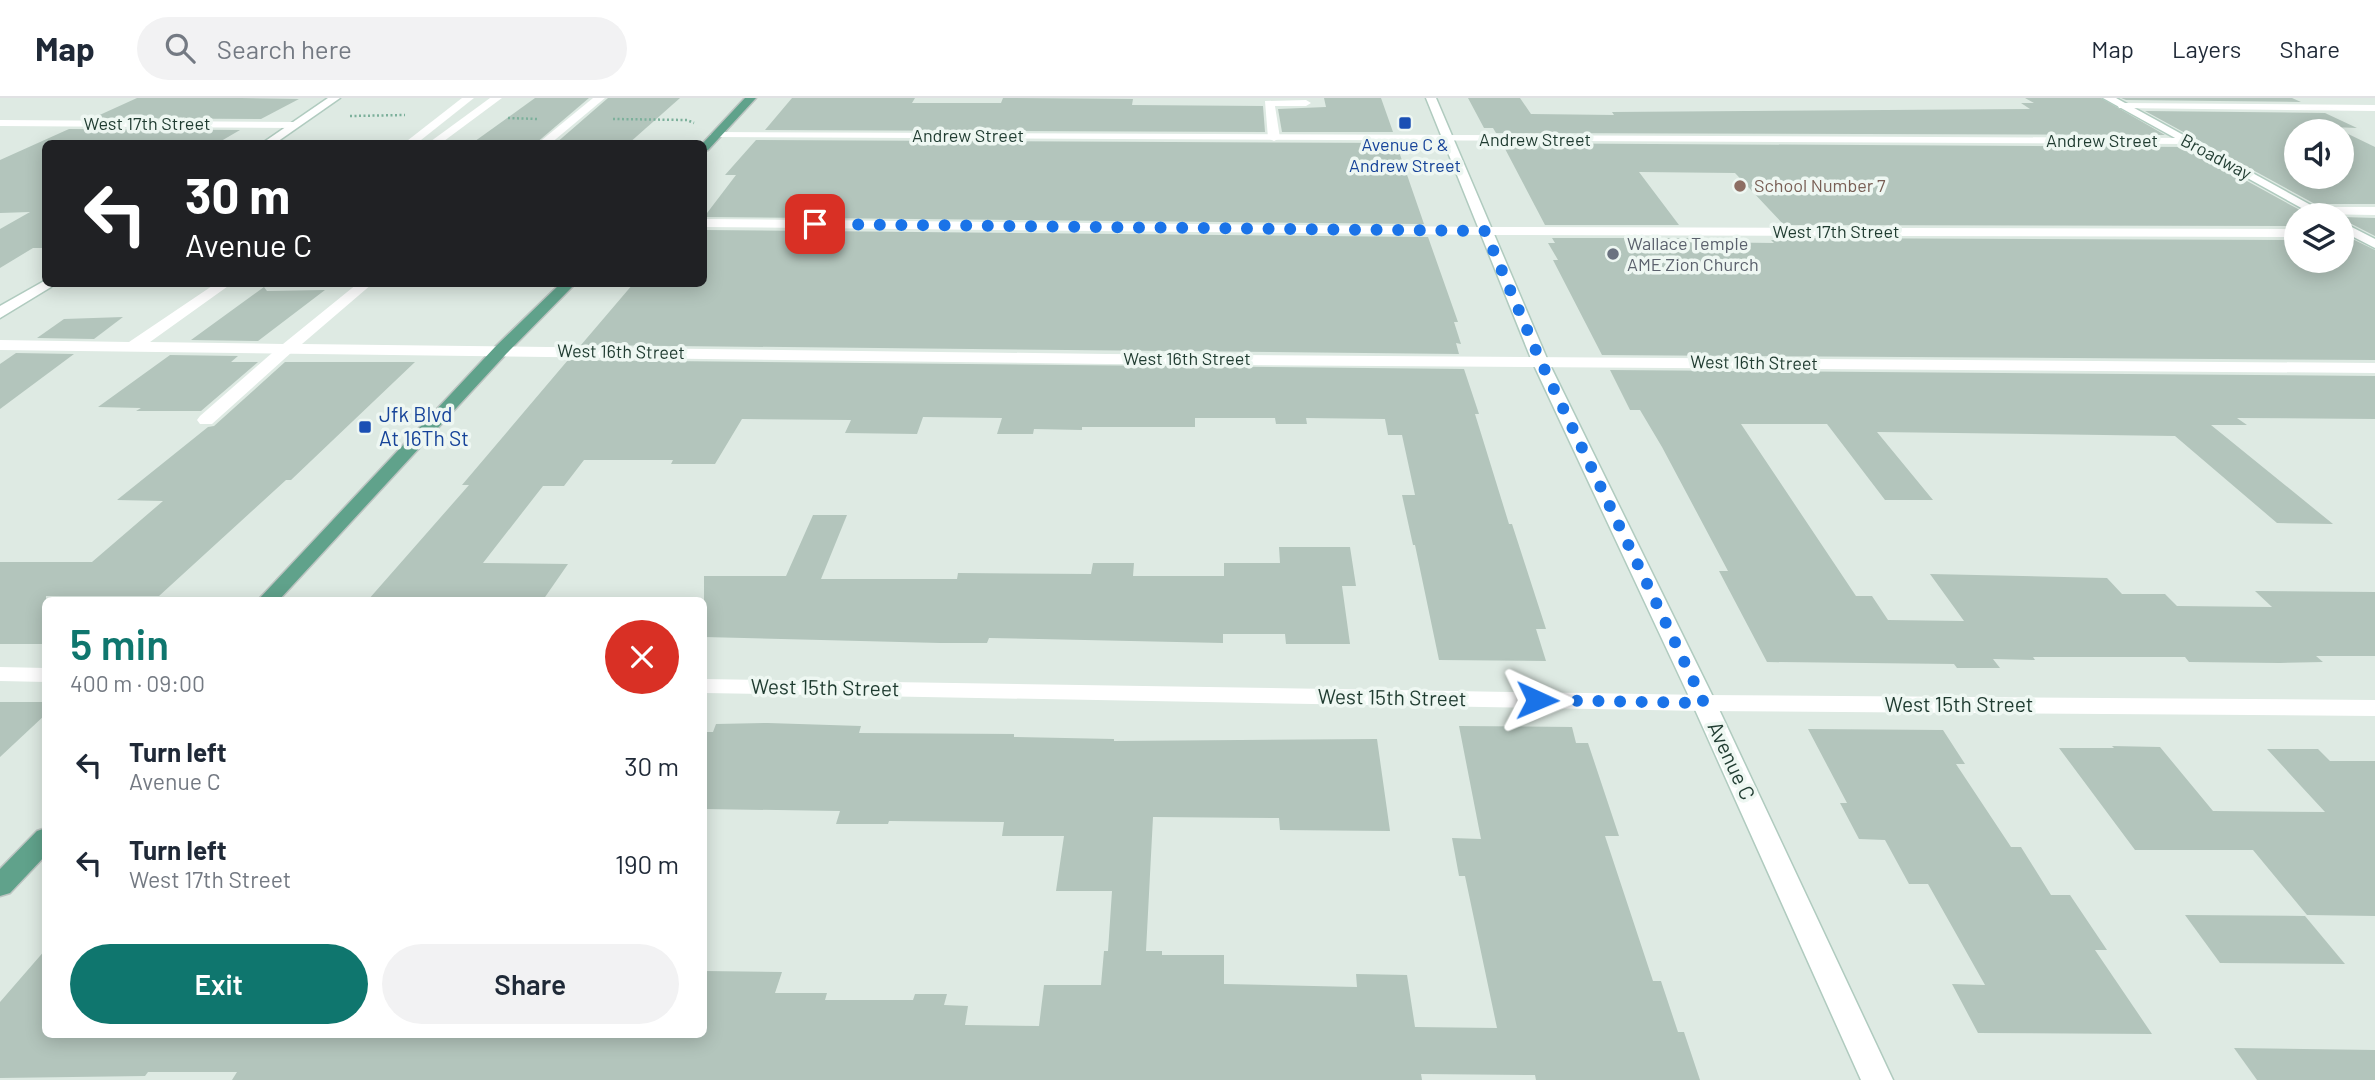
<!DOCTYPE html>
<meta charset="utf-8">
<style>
:root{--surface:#fff;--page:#f2f2f3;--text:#1f2937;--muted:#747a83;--line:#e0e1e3;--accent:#0f766e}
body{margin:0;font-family:Barlow,sans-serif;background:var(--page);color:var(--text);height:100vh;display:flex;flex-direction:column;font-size:26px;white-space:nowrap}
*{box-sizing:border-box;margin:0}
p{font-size:23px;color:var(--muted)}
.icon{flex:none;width:38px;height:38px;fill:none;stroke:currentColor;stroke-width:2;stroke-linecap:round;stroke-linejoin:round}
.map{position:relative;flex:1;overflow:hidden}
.side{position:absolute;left:42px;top:499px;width:665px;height:441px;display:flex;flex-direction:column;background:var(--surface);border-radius:10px;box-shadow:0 4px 18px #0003}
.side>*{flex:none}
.top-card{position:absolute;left:42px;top:42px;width:665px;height:147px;border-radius:10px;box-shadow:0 4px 18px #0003;background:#202124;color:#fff;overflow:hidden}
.tools{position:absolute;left:2284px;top:21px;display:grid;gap:14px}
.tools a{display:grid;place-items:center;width:70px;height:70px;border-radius:50%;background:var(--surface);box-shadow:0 4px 18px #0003;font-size:35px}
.pin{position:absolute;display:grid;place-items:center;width:60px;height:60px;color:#fff;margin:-30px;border-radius:14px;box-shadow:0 4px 10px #0006}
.me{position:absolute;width:77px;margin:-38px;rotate:91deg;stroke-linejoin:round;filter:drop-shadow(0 0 5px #0008)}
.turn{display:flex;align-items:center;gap:24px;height:147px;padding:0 28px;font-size:32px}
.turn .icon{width:91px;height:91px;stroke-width:2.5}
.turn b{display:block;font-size:49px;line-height:60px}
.round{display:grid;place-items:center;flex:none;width:74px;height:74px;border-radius:37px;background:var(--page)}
.overview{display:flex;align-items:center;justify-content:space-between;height:119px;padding:0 28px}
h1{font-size:42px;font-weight:600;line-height:52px;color:var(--accent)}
.cta{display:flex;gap:14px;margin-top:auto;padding:14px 28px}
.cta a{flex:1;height:80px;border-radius:42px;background:var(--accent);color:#fff;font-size:28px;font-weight:600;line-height:80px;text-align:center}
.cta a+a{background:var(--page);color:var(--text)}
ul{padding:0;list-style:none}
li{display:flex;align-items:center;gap:21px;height:98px;padding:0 28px}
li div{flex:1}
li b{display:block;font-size:26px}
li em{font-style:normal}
header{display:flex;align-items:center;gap:42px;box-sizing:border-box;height:98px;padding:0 35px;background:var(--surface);border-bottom:2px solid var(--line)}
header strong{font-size:33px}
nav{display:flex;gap:38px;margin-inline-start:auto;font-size:24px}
.search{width:490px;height:63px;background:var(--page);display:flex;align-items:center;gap:18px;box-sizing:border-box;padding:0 24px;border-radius:38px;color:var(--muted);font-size:26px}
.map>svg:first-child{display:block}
.building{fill:#b3c5bc}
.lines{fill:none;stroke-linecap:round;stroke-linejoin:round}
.secondary-casing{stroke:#b0cbbf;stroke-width:3}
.primary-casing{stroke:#bcc4c1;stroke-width:3}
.path{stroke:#7cb09b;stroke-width:2.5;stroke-dasharray:2 2.5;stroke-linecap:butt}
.lane{fill:#fff;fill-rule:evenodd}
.street{fill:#fff;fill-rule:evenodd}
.secondary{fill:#fff;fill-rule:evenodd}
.primary{fill:#60a28b;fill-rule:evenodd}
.route{stroke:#1a73e8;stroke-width:12;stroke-dasharray:0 21.6}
.transit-dot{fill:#1a4fb4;stroke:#eef7f2;stroke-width:2.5}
.education-dot{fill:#8d6e63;stroke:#eef7f2;stroke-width:2.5}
.worship-dot{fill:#6b7280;stroke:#eef7f2;stroke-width:2.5}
.labels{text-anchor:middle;stroke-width:7;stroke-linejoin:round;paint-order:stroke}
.far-street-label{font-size:18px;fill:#1f3b30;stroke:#eef7f2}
.far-transit-label{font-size:18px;fill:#164399;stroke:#eef7f2}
.far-education-label{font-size:18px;fill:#785e54;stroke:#eef7f2;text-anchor:start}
.far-worship-label{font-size:18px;fill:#5b616d;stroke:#eef7f2;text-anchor:start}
.transit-label{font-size:21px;fill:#164399;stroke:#eef7f2;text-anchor:start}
.street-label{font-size:21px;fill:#1f3b30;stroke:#eef7f2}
</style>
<header>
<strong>Map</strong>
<div class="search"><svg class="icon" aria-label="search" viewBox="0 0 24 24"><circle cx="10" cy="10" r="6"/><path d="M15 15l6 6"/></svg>Search here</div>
<nav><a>Map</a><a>Layers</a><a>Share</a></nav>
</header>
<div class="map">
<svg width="2375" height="982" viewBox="0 0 2375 982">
<rect width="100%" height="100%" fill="#deeae3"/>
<g class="building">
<polygon points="137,0 241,0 299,1 261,21 93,20"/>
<polygon points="535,0 589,0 535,46 471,46"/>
<polygon points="608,0 680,0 628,46 555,46"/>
<polygon points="792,0 915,0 912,5 1001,5 1003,0 1133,1 1132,7 1263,8 1265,34 765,32"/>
<polygon points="1324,0 1381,0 1393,34 1282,34 1278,11 1326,9"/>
<polygon points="1468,0 1520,0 1531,16 1614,17 1612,14 2030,11 2021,5 2034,5 2025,0 2101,0 2165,37 1496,35 1493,30 1484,30"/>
<polygon points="2121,0 2292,0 2301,4 2126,2"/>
<polygon points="2145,13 2325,15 2357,30 2333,29 2341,33 2296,33 2296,79 2342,79 2342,33 2375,49 2375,106 2315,106"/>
<polygon points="69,31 240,32 216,46 46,46 46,150 33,150 0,170 0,131 30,114 0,115 0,62"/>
<polygon points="756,42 1396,45 1424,126 704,119 736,77 725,77"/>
<polygon points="1502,45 2185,49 2309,117 2296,117 2296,128 1784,127 1735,75 1639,74 1679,127 1545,127"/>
<polygon points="2342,119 2375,120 2375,138 2342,121"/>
<polygon points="704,132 1428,139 1458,224 1454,224 1461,246 1456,245 1459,256 581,247 633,186 704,186"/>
<polygon points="2342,136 2375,152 2375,262 1602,257 1553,162 1558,162 1548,145 1555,145 1552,140 1689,140 1692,144 1774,145 1771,142 1798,142 1796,140 2296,142 2296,163 2342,163"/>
<polygon points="264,189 267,193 325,192 258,243 191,242"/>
<polygon points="123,219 94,241 37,240 64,221"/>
<polygon points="16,255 74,256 0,311 0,266"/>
<polygon points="170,257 238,258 231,264 258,264 201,313 136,313 141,310 98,309"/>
<polygon points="568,262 1464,271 1479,316 1475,316 1509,426 1512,426 1546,531 1536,531 1546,563 1439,562 1415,447 1413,447 1402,397 1415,397 1402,337 1388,337 1385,321 1306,320 1307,326 1276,326 1275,320 1195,320 1195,329 1082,329 1082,332 1034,331 1033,336 997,336 1002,320 923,319 917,336 845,335 851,322 742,321 715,366 671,366 673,362 584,362 564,388 543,388 483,465 568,466 543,502 368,502 469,387 462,387"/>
<polygon points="285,264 415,264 291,382 286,382 159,498 46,498 46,546 0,546 0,464 92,464 163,403 117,402 208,329 214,328"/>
<polygon points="1610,272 2375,278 2375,321 2237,320 2247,327 2211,327 2333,426 2277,425 2175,338 1877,334 1933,402 1885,402 1827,326 1741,326 1856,498 1872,498 1888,522 1964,523 1930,476 2107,480 2122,496 2165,496 2177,508 2272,509 2255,493 2375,494 2375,558 2316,558 2323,564 2280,565 2189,564 2185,559 2033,559 2035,562 1993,561 2000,570 1957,570 1954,566 1767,564 1719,473 1728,473 1662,349 1640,312 1630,312"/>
<polygon points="813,417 847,417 821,481 957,481 958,475 1091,476 1093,465 1134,465 1133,478 1224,478 1224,465 1280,465 1279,449 1350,449 1356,488 1342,488 1350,546 1286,546 1285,536 1223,536 1223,545 989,540 987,545 940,545 704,539 704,478 786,478"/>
<polygon points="0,604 46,604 46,616 0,659"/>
<polygon points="768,625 861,628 859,635 1014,636 1014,639 1114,641 1114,643 1377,641 1390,733 1280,732 1279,720 1153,719 1146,853 1162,853 1162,857 1224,857 1224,886 1357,889 1356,876 1407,877 1415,929 1497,930 1465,778 1459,778 1452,740 1481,741 1459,628 1572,629 1576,645 1588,645 1619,738 1605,738 1653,883 1661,883 1678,934 1684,934 1700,982 1536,982 1535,977 1421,976 1422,982 232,982 237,974 148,974 145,978 0,980 0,904 46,851 46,936 704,936 704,873 782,874 775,895 827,895 825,902 913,902 915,896 947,896 944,907 968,908 965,927 1039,928 1044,887 1101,887 1104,853 1108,853 1112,793 1056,793 1064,738 1002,738 1004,724 889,723 888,726 836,726 840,713 704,711 704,634 713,634 716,626"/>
<polygon points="1808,631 1943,632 1965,666 1956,666 2011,749 2021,749 2051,797 2070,797 2107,852 2095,852 2152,936 1978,935 1952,886 1985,887 1928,786 1909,786 1885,742 1859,741 1840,705 1847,705"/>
<polygon points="2112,648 2160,649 2213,713 2325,714 2267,651 2318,651 2330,663 2375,663 2375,818 2307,817 2253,752 2135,752 2059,650 2114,650"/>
<polygon points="2185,817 2305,818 2345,866 2220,865"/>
<polygon points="2234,950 2375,952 2375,982 2257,982"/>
</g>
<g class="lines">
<g class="secondary-casing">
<g id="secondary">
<polygon points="328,0 340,0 274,46 261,46"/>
<polygon points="1426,0 1436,0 1548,263 1716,605 1893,982 1861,982 1692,605 1532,263"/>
<polygon points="2103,0 2116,0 2329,117 2314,117"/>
<polygon points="2342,124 2375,141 2375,150 2342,133"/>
<polygon points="46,182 46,186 53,186 51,189 0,220 0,208"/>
</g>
</g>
<g class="primary-casing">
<g id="primary">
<polygon points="745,0 756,0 708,52 704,53 702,46"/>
<polygon points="560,186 575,186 507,255 279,502 258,502 495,249"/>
<polygon points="46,730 46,757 10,795 0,798 0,771 37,733"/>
</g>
</g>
<g class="path">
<polyline points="350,18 405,17"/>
<polyline points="508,20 537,21"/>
<polyline points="613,21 687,22 694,25"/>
</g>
<g class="lane">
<polygon points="1265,3 1306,2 1311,5 1306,8 1275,8 1280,40 1274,43 1268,40"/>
<polygon points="286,246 294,251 292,254 212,326 200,326 197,322 200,318 280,248"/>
</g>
<g class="street">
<polygon points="462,0 474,0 416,46 403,46"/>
<polygon points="490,0 502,0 440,46 427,46"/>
<polygon points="593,0 605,0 550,46 537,46"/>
<polygon points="2123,5 2375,7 2375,13 2119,10 2118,8"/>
<polygon points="0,22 294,24 300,27 294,30 0,28"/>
<polygon points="716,34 2186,40 2192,43 2186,46 712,39 710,37"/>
<polygon points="2316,109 2375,109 2375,117 2311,116 2311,110"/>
<polygon points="704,121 1485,129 2296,131 2296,139 1485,137 704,129"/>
<polygon points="215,186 231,186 150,244 283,246 357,186 372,186 302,246 1107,256 2375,265 2375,275 1107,266 0,252 0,242 129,244"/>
<polygon points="0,569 46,570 46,584 0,583"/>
<polygon points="704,581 1704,597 2375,602 2375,618 1704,613 704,595"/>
</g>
<use href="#secondary" class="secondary"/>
<use href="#primary" class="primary"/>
</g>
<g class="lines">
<polyline class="route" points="815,126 1485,133 1540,262 1704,605 1537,602"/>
</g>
<g class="transit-dot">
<rect x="1398" y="18" width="14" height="14" rx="3.5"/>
<rect x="358" y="322" width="14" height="14" rx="3.5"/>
</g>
<circle class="education-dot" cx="1740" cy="88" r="7"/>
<circle class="worship-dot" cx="1613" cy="156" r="7"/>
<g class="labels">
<g class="far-street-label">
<text x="147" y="32">West 17th Street</text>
<text x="968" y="44">Andrew Street</text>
<text x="1535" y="48">Andrew Street</text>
<text x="2102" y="49">Andrew Street</text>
<text transform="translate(2216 59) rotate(28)" y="6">Broadway</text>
<text x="1836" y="140">West 17th Street</text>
<text transform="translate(621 254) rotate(1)" y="6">West 16th Street</text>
<text x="1187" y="267">West 16th Street</text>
<text transform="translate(1754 265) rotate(1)" y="6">West 16th Street</text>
</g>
<g class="far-transit-label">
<text x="1405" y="53">Avenue C &amp;<tspan x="1405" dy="21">Andrew Street</tspan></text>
</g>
<g class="far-education-label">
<text x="1754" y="94">School Number 7</text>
</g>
<g class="far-worship-label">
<text x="1627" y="152">Wallace Temple<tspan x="1627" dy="21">AME Zion Church</tspan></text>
</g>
<g class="transit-label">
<text x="379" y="324">Jfk Blvd<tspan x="379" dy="24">At 16Th St</tspan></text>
</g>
<g class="street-label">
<text transform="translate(825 590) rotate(1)" y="7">West 15th Street</text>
<text transform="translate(1392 600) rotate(1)" y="7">West 15th Street</text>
<text x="1959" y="614">West 15th Street</text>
<text transform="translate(1731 663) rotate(65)" y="7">Avenue C</text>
</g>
</g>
</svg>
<div class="tools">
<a><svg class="icon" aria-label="sound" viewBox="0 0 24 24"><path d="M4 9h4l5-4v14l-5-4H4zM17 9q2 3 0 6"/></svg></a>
<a><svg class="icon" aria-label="layers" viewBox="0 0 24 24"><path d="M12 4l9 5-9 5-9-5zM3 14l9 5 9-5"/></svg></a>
</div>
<div class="pin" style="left:815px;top:126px;background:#d93025"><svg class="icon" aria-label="arrive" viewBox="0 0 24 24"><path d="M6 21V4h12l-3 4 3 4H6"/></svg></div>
<svg class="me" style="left:1537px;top:602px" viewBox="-20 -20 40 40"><path d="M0-17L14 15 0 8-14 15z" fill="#1a73e8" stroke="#fff" stroke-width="4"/></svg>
<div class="top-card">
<div class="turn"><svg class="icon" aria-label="left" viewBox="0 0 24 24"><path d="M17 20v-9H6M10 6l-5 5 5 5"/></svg><div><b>30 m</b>Avenue C</div></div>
</div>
<section class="side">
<div class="overview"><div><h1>5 min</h1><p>400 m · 09:00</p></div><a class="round" style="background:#d93025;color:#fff"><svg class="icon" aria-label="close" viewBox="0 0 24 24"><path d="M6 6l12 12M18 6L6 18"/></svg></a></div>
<ul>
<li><svg class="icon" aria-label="left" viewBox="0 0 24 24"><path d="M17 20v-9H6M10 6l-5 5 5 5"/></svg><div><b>Turn left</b><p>Avenue C</p></div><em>30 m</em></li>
<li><svg class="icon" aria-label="left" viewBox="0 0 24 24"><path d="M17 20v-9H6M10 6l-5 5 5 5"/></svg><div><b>Turn left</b><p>West 17th Street</p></div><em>190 m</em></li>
</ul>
<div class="cta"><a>Exit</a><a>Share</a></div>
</section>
</div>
